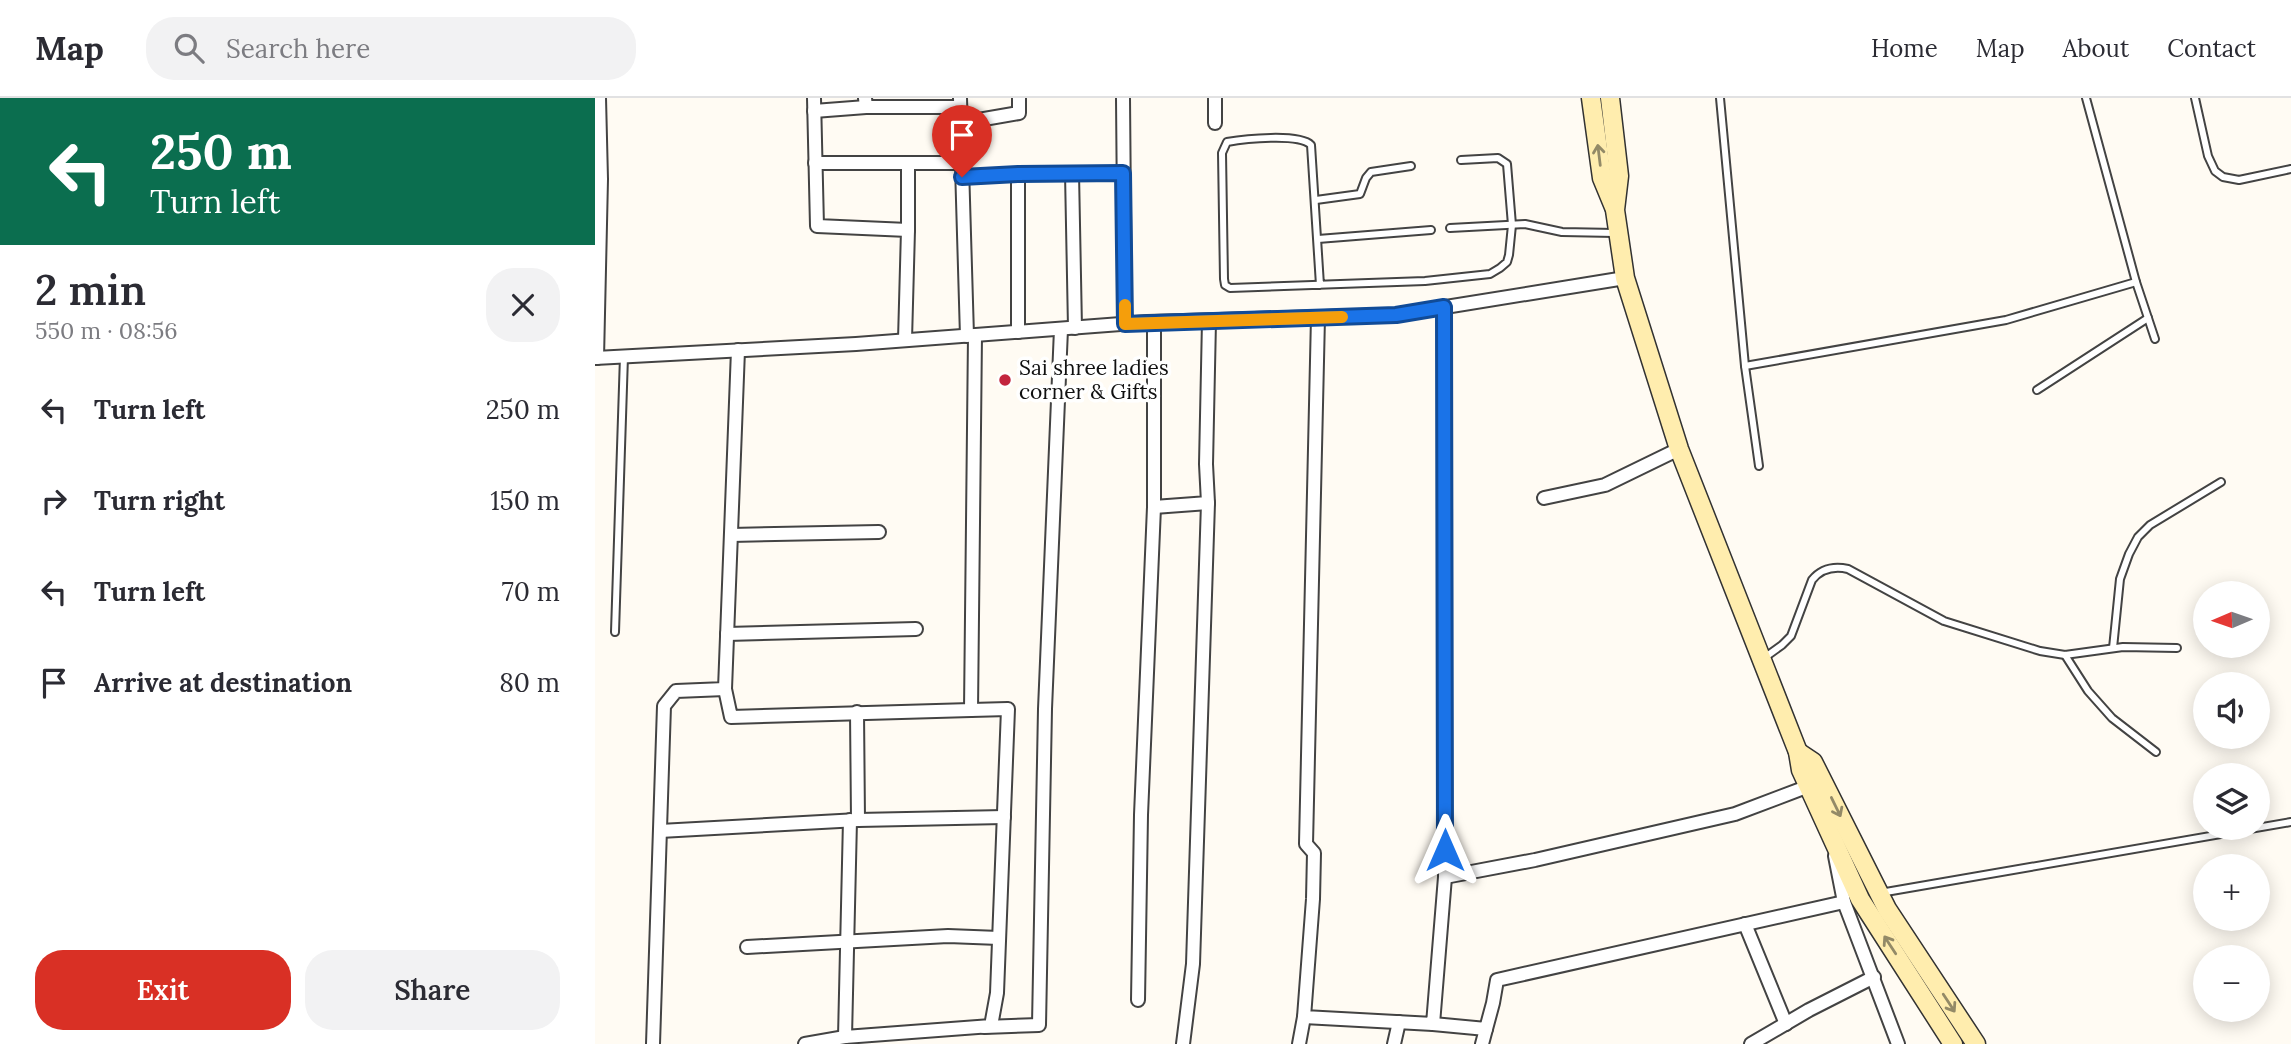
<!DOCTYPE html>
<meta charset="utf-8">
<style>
:root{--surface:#fff;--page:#f2f2f3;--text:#2b2b33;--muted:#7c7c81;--line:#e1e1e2;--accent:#d93025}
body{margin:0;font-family:Lora,serif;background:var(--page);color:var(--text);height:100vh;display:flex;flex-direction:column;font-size:26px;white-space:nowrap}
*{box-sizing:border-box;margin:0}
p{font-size:23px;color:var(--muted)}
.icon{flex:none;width:38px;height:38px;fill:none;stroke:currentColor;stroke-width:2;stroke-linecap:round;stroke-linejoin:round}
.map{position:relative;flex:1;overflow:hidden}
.side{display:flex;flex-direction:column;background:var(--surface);width:595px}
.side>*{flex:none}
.top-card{background:#0b6e4f;color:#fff;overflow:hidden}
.needle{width:46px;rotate:268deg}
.buttons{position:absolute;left:1598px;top:483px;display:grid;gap:14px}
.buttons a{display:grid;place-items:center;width:77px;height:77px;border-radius:50%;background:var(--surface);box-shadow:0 4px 18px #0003;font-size:35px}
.pin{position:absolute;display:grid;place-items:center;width:60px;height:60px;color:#fff;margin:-72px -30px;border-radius:50% 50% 50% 0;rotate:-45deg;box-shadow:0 0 7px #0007}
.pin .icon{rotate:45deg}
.me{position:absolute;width:77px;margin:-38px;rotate:0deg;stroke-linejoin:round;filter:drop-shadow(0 0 5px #0008)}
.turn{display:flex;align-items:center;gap:24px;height:147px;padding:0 35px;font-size:32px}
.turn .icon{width:91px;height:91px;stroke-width:2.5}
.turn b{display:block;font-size:49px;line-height:60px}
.round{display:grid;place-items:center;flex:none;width:74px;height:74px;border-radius:28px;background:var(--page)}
.overview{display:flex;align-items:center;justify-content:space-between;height:119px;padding:0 35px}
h1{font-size:42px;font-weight:600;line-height:52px}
.action{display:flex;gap:14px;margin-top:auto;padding:14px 35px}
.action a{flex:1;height:80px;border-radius:28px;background:var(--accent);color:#fff;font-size:28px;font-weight:600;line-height:80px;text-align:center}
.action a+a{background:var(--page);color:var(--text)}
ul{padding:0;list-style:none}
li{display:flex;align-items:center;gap:21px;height:91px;padding:0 35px}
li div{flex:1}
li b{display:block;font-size:26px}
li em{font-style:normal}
header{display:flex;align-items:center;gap:42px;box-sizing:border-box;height:98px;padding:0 35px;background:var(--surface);border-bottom:2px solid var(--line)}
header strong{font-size:33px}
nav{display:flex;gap:38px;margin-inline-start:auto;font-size:24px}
.search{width:490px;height:63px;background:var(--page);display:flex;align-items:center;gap:18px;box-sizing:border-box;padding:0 24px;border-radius:28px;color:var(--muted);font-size:26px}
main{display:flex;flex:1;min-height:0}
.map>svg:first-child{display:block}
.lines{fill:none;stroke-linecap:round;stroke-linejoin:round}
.lane-casing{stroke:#434343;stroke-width:10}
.street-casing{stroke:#434343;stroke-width:16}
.secondary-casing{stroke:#323232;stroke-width:21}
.lane{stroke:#fff;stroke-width:6}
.street{stroke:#fff;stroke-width:12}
.secondary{stroke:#ffedae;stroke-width:18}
.oneway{stroke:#938a67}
.route-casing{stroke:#114b97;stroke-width:18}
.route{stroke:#1a73e8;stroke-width:12}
.slow{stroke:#f59e0b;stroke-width:12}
.poi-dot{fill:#c3253e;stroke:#fff;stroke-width:2.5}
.labels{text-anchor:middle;stroke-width:7;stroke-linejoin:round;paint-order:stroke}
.poi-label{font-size:21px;fill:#101010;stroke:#fff;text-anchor:start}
</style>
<header>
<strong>Map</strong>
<div class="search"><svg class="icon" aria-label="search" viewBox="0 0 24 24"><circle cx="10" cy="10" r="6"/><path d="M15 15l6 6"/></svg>Search here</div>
<nav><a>Home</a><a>Map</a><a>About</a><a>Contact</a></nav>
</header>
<main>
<section class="side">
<div class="top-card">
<div class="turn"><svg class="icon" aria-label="left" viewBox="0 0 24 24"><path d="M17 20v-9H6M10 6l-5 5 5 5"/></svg><div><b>250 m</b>Turn left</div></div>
</div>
<div class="overview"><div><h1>2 min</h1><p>550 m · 08:56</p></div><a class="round"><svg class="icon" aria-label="close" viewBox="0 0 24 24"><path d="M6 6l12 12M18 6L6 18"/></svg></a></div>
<ul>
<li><svg class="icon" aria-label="left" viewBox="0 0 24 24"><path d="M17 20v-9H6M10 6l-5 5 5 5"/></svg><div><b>Turn left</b></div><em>250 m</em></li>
<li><svg class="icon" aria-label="right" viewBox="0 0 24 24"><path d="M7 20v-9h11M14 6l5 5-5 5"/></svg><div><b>Turn right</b></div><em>150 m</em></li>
<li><svg class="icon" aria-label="left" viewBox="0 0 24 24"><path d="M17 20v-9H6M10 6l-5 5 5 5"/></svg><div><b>Turn left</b></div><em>70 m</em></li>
<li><svg class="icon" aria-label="arrive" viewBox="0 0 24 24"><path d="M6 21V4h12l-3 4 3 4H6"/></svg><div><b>Arrive at destination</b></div><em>80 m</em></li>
</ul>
<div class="action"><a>Exit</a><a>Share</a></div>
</section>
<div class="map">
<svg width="1696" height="946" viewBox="0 0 1696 946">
<rect width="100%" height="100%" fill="#fffbf3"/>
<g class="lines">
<g class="lane-casing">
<g id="lane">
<polyline points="1125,0 1150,268 1164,368"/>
<polyline points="1491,0 1541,184 1560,241"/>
<polyline points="1600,0 1613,58 1620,73 1628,79 1644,82 1696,71"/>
<polyline points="721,102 765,96 771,80 776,74 816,68"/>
<polyline points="855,130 930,126 967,134 1020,135"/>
<polyline points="723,141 836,132"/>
<path d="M725,187L716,47C704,35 649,41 632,44L627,55L629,181L630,187L635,190L830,183L895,176L905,170L912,164L914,157L917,127L912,66L903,60L866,62"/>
<polyline points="1150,268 1411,222 1541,184"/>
<polyline points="1442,292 1553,220"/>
<polyline points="20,534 29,258"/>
<polyline points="1518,550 1525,481 1534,456 1543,439 1555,427 1626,384"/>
<polyline points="1470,557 1493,593 1517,620 1561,654"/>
<path d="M1169,560L1187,547L1196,538L1217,482C1226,471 1239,468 1253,471L1349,523L1445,553L1470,557L1528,549L1582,550"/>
<polyline points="1285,795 1696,724"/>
</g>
</g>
<g class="street-casing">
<g id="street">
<polyline points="219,0 222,128 313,132 310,242"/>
<polyline points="270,0 271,9 365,9"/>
<polyline points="365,0 372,238"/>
<polyline points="528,0 530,226"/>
<polyline points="620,0 620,25"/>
<polyline points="219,13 271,9"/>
<polyline points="366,25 424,15 424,0"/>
<polyline points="220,65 367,65"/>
<polyline points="477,75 528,75"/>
<polyline points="423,76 477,75 480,230"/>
<polyline points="367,79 423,76 423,234"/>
<polyline points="313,132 313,65"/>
<polyline points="723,219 711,746 719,755 718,801 709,919 838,926 850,779 849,209"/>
<polyline points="559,224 559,409 613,405 611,366 614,223"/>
<polyline points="0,260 261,246 552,224 801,217 1030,180"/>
<polyline points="2,260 6,81 4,0"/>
<polyline points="949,400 1010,387 1084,351"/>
<polyline points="136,437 284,434"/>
<polyline points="132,536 321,531"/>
<polyline points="130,591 136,619 376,612 380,237"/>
<polyline points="255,722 250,939 396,928 402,895 413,611 376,612"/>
<polyline points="263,722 409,719"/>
<polyline points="65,733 263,722 262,614"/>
<polyline points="1240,758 1249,804 1303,946"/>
<polyline points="850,779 940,762 1140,716 1214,688"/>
<polyline points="1150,826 1191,926"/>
<polyline points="152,849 353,838 404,840"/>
<polyline points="543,902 546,717 559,409"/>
<polyline points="838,926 891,931 898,905 902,882 1249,804"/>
<polyline points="389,929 444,927 450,611 466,231"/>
<polyline points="58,946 69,608 81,593 130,591 143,252"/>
<polyline points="210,946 250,939"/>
<polyline points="588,946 598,866 613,405"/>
<polyline points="704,946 709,919"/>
<polyline points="799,946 804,924"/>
<polyline points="887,946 891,931"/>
<polyline points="1156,946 1214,912 1279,879"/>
</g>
</g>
<g class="secondary-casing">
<g id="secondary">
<polyline points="996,0 1007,80 1019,109"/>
<polyline points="1015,0 1024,78 1020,112 1030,180 1084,351 1203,654 1206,672 1265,801 1358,946"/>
<polyline points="1203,654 1218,664 1292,811 1381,946"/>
</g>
</g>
<use href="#lane" class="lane"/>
<use href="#street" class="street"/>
<use href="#secondary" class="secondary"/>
</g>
<defs><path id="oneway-shaft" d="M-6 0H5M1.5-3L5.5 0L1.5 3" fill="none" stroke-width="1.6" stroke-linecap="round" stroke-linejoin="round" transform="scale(1.75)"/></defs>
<g class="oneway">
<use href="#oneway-shaft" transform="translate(1004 57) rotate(-97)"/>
<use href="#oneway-shaft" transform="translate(1241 709) rotate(64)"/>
<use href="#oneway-shaft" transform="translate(1295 847) rotate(-123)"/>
<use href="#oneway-shaft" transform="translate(1354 905) rotate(57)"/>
</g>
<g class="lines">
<g class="route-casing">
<polyline id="route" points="367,79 423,76 528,75 530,226 801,217 849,209 850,752"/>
</g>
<use href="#route" class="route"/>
<polyline class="slow" points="530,207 530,226 747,219"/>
</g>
<circle class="poi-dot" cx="410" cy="282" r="7"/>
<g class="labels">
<g class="poi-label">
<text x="424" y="277">Sai shree ladies<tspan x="424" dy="24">corner &amp; Gifts</tspan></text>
</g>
</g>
</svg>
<div class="buttons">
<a><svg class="needle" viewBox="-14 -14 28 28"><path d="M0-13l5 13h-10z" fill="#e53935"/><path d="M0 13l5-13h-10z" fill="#7c7c81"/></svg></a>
<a><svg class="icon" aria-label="sound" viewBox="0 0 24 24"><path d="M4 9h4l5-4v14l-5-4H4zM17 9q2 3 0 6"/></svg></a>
<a><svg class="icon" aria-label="layers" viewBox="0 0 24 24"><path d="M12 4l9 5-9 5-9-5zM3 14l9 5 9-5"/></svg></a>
<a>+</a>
<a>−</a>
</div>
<div class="pin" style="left:367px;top:79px;background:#d93025"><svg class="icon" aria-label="arrive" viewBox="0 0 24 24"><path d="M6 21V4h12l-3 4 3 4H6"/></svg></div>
<svg class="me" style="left:850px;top:752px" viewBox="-20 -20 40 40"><path d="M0-17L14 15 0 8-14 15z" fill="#1a73e8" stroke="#fff" stroke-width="4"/></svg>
</div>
</main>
